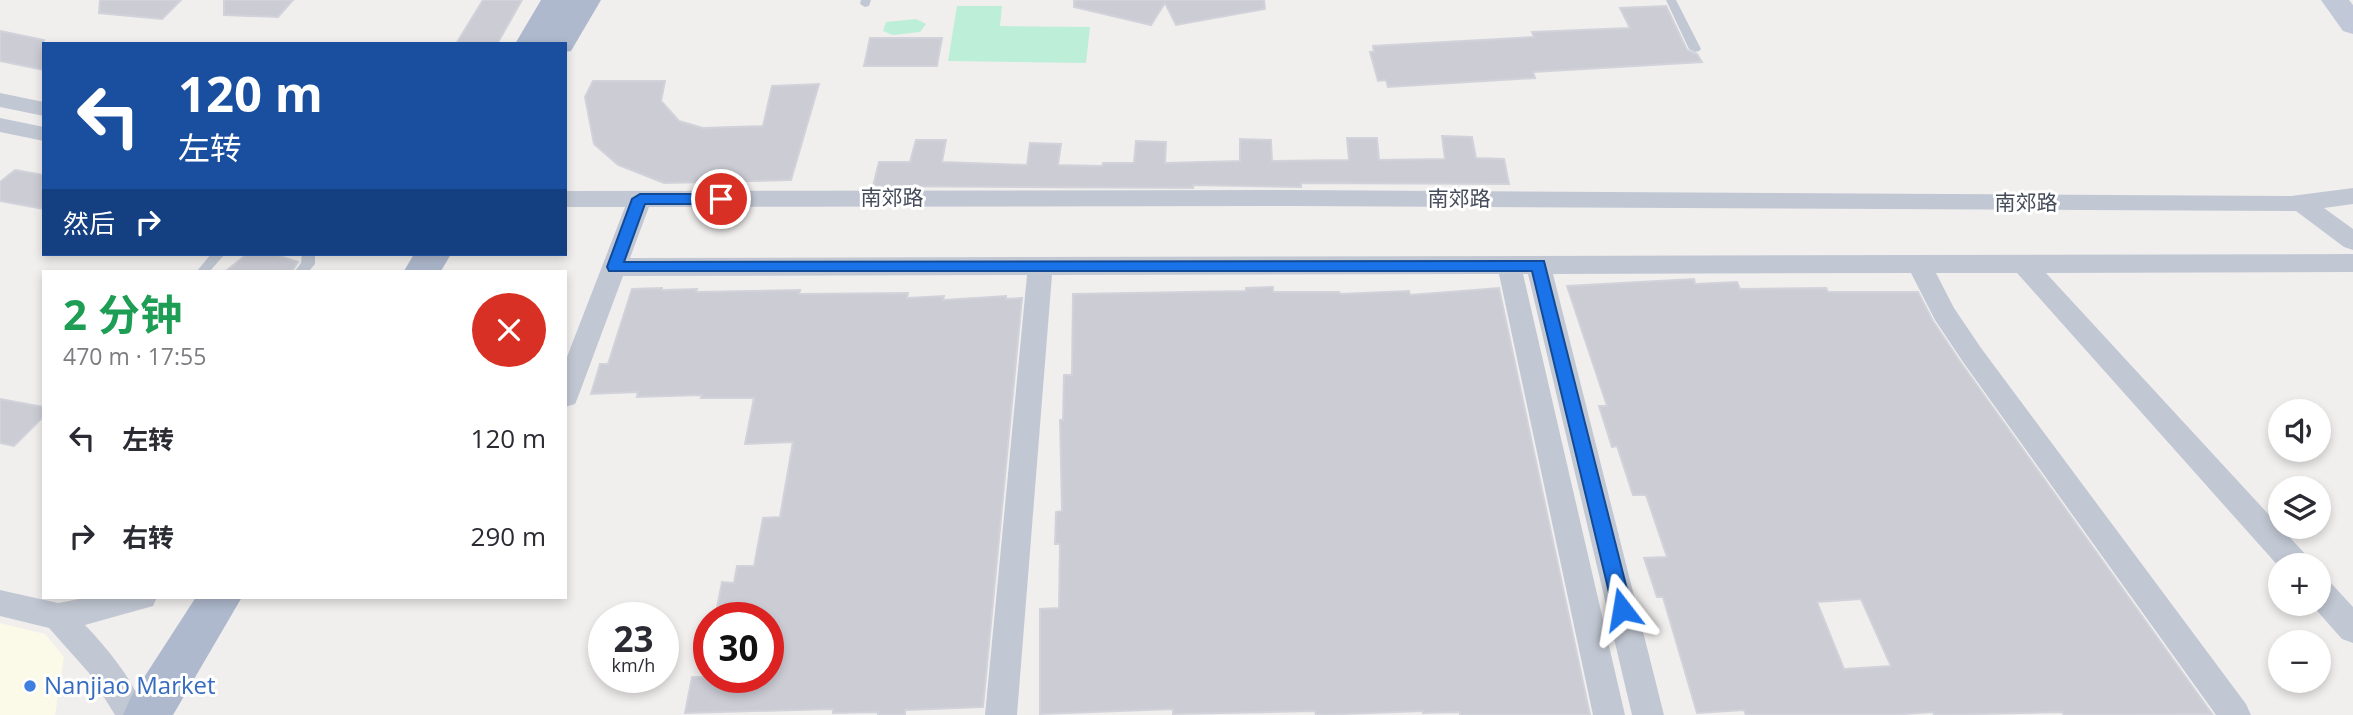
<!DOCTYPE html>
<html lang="zh">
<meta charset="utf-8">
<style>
:root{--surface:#fff;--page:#f2f2f3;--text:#2b2b33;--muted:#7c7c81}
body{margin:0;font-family:"Open Sans","Noto Sans SC",sans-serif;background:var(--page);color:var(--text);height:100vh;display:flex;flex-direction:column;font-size:26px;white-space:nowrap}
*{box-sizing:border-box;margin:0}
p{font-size:23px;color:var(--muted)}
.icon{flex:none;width:38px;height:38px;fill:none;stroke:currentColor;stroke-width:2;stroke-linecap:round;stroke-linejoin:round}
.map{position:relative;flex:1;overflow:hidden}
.drawer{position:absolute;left:42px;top:270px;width:525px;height:329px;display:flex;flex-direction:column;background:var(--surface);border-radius:0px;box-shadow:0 4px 10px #0003}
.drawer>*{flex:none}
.guide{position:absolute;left:42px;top:42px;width:525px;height:214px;border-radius:0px;box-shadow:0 4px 10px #0003;background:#1a4fa0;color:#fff;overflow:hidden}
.tools{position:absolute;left:2268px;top:399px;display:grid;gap:14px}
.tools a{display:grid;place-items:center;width:63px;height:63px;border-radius:50%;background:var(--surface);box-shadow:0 4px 10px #0003;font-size:35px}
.speed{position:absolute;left:588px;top:602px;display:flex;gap:14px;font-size:35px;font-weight:700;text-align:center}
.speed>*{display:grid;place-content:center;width:91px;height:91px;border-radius:50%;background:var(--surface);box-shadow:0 4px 10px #0003;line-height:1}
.speed small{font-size:18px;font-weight:400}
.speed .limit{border:10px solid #d22;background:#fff;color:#111}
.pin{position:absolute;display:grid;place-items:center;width:60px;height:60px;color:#fff;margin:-30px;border:4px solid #fff;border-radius:50%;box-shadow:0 2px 7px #0007}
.me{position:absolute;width:77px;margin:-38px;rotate:346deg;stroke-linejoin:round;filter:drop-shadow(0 0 5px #0008)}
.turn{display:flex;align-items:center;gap:24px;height:147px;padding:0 21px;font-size:32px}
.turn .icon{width:91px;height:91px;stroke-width:2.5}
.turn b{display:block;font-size:49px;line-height:60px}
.then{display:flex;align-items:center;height:66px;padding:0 21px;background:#0003;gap:14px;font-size:26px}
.round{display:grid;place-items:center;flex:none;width:74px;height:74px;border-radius:37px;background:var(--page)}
.overview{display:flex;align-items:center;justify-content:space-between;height:119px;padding:0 21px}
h1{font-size:42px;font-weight:700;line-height:52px;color:#1e9e55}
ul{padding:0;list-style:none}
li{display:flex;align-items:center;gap:21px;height:98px;padding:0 21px}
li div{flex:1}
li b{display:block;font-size:26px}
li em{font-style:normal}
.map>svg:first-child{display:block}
.commercial{fill:#fbf9e8}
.green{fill:#bdeed7}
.building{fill:#cbccd4;stroke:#d2d3da;stroke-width:2;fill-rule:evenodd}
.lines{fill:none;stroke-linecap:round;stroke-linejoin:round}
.lane{fill:#c2c8d3;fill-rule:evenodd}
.street{fill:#c2c8d3;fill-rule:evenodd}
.secondary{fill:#c1c8d7;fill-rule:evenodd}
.primary{fill:#aeb9cd;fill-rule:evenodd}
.route{fill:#1a73e8;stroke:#114b97;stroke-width:2}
.shop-dot{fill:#3f7fe0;stroke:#fff;stroke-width:2.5}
.labels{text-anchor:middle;stroke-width:6;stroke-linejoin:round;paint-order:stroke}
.street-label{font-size:21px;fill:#474e5b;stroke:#fff}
.near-shop-label{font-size:24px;fill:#366cbe;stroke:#fff;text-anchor:start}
</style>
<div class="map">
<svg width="2353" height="715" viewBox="0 0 2353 715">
<rect width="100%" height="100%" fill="#f1efee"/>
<polygon class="commercial" points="0,623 45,634 64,657 55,715 0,715"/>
<g class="green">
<polygon points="957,6 1002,6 1000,26 1090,27 1086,63 948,61"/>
<polygon points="916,19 926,24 920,32 893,35 883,31 886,22"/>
</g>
<g class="building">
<polygon points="100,0 181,0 162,19 99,13"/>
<polygon points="224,0 293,0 278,17 224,15"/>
<polygon points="483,0 522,0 497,44 456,44"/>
<polygon points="1074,0 1264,0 1265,9 1176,25 1165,3 1151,25 1074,7"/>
<polygon points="1666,6 1687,50 1697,54 1702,62 1533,72 1535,78 1388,87 1386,80 1378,81 1370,52 1374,52 1373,46 1534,37 1532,32 1630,28 1620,8"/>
<polygon points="0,31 44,40 44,70 0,61"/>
<polygon points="870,38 942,38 937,66 864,66"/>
<polygon points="593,81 665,81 661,101 679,121 703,128 763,126 772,86 819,84 791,180 664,183 618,165 594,144 585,97"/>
<polygon points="1442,136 1472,137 1476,158 1504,159 1509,184 1301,183 1301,187 1193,185 1193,188 873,186 879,162 910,162 916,140 946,140 942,162 1027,165 1030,143 1061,144 1058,165 1102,166 1103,163 1134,163 1136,141 1166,142 1165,163 1240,161 1240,139 1271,140 1272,161 1349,160 1347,138 1377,138 1379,160 1445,159"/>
<polygon points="15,170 44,175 44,209 0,201 0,182"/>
<polygon points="247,254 274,254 298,262 292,271 226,271"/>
<path d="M1694,279L1695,284L1737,282L1740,289L1826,288L1828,292H1918L1933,321L1961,363L2212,714L2064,715L2062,712L1934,715L1933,712L1891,715H1746L1744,710L1697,713L1663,597H1657L1644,558L1667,557L1646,495H1633L1617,446L1612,447L1599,406H1607L1567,286ZM1861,599L1891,666L1844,669L1817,602Z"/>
<polygon points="1273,287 1273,292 1339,292 1340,294 1409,291 1410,295 1499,288 1590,715 1460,715 1460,712 1423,713 1423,711 1316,715 1315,711 1173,714 1173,709 1040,714 1040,609 1059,608 1060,544 1055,544 1056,512 1062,511 1060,420 1063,420 1064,375 1072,375 1073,294 1246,291 1246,288"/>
<polygon points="662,288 662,290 697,289 696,292 800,290 799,294 908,293 907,298 944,296 943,300 1006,296 1006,299 1022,298 983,707 905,710 905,715 878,715 878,712 833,713 833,709 685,713 692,677 768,677 768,618 715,618 722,582 734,583 737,566 754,566 763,518 780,517 793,442 745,444 754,398 701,398 702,395 637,397 638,392 591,394 600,364 608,364 632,289"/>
<polygon points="0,399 44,407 44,416 14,446 0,443"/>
</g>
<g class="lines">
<g class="lane">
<polygon points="861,0 871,0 869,6 865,7 860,4"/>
<polygon points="1666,0 1676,0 1701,49 1699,51 1695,52 1689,49"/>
<polygon points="211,254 225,254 210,271 197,271"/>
<polygon points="302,254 315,254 315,264 309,271 295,271 301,263"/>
</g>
<g class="street">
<polygon points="0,93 44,102 44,116 0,107"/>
<polygon points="0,118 44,127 44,141 0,132"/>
<polygon points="2353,188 2353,204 2324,208 2353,229 2353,250 2344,247 2296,211 1292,206 649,207 630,258 2353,254 2353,272 2046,273 2307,556 2311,565 2280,565 2280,568 2017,273 1936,273 1954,308 1981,348 2246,704 2251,715 2216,715 1963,362 1935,320 1911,273 1553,274 1664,715 1632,715 1528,274 1523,274 1625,715 1593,715 1499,274 1052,275 1017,715 985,715 1027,275 623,276 578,397 575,404 565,407 565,362 625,207 565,207 565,191 1292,190 2291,196"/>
<polygon points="2319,578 2330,582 2353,607 2353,643 2342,639 2311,604 2319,604"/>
<path d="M0,590L58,603L90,597H157L153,606L85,625C108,649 129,675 143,706L139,715H115L89,673L49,628L0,616Z"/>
</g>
<polygon class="secondary" points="2321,0 2349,0 2353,5 2353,34 2343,31"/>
<g class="primary">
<polygon points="541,0 571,0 563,14 571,0 601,0 571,51 565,52 565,44 515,44"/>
<polygon points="414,254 451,254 441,271 404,271"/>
<polygon points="196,597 242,597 173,715 123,715 130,699"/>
</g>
</g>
<polygon class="route" points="640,194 721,194 728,199 721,204 645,204 624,262 1544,261 1632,609 1629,615 1622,617 1616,615 1613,609 1532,271 609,271 607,267 632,199"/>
<circle class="shop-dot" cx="30" cy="686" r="7"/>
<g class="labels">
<g class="street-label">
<text x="892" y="205">南郊路</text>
<text x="1459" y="206">南郊路</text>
<text x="2026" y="210">南郊路</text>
</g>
<g class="near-shop-label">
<text x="44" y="694">Nanjiao Market</text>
</g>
</g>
</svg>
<div class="tools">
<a><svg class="icon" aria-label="sound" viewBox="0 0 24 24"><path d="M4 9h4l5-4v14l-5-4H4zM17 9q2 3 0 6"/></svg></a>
<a><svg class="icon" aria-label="layers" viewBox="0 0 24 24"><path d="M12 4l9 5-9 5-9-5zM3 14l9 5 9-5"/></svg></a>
<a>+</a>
<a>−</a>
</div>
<div class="speed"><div>23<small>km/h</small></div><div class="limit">30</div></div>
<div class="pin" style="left:721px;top:199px;background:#d93025"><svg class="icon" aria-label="arrive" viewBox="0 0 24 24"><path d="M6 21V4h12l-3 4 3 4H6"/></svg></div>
<svg class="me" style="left:1622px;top:609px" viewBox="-20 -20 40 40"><path d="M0-17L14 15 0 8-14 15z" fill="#1a73e8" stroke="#fff" stroke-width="4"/></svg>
<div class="guide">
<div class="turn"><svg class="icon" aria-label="left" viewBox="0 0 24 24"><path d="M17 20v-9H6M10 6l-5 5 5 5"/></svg><div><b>120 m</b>左转</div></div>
<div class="then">然后<svg class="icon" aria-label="right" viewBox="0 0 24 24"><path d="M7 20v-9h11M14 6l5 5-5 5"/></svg></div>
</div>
<section class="drawer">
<div class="overview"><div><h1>2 分钟</h1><p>470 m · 17:55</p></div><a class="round" style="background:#d93025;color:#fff"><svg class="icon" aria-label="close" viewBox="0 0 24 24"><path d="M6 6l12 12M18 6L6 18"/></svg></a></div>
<ul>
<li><svg class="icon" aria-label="left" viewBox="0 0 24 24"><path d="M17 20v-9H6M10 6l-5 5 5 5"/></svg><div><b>左转</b></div><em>120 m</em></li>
<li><svg class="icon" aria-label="right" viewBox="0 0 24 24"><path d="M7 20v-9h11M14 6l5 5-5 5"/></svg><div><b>右转</b></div><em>290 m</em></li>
</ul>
</section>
</div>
